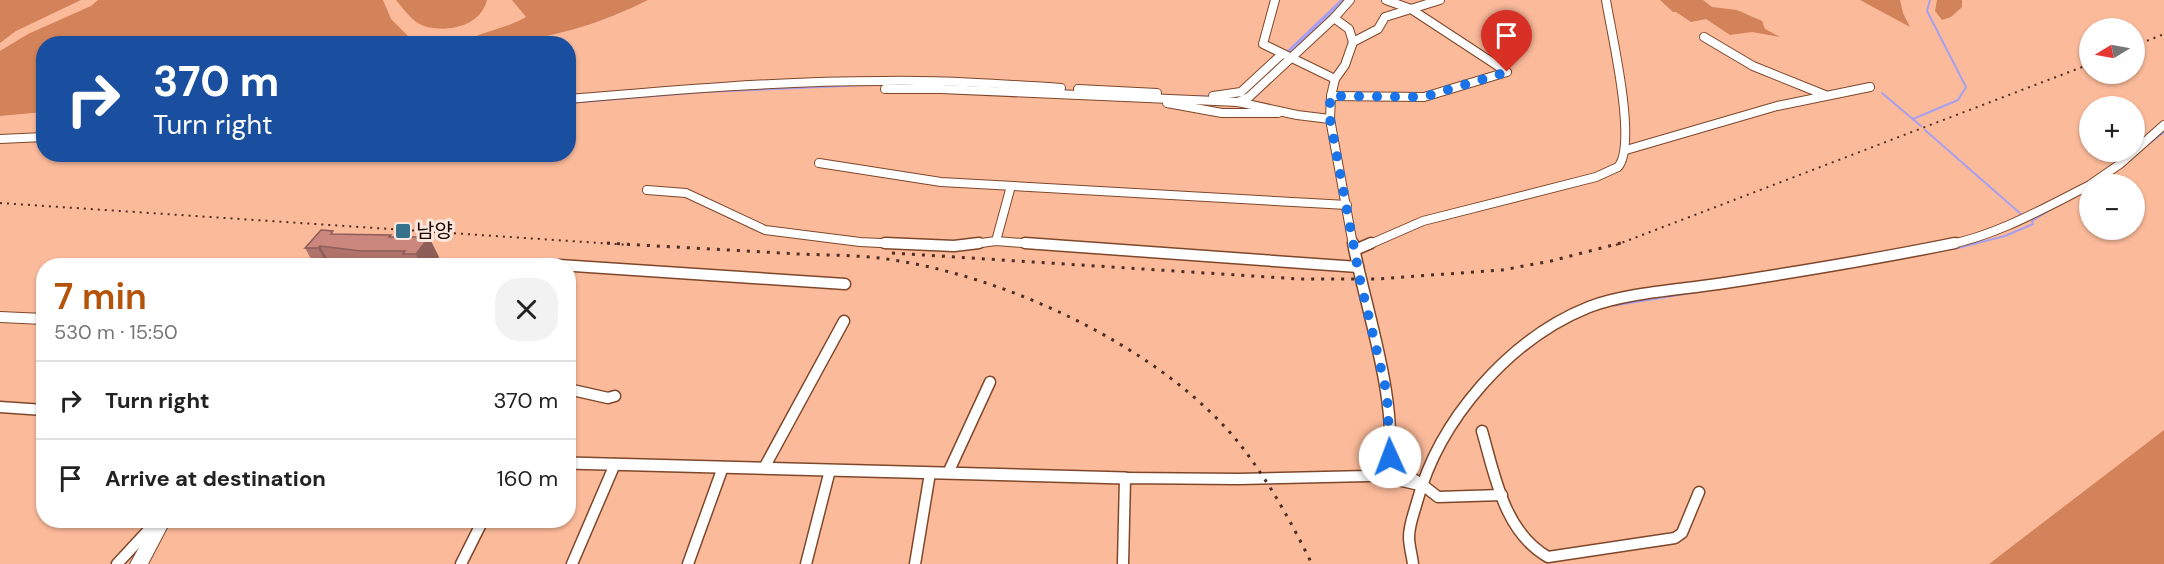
<!DOCTYPE html>
<meta charset="utf-8">
<style>
:root{--surface:#fff;--page:#f2f2f2;--text:#222;--muted:#767676;--line:#e0e0e0;--accent:#b45309}
body{margin:0;font-family:"DM Sans","Noto Sans KR",sans-serif;background:var(--page);color:var(--text);height:100vh;display:flex;flex-direction:column;font-size:22px;white-space:nowrap}
*{box-sizing:border-box;margin:0}
p{font-size:20px;color:var(--muted)}
.icon{flex:none;width:33px;height:33px;fill:none;stroke:currentColor;stroke-width:2;stroke-linecap:round;stroke-linejoin:round}
.map{position:relative;flex:1;overflow:hidden}
.side{position:absolute;left:36px;top:258px;width:540px;height:270px;display:flex;flex-direction:column;background:var(--surface);border-radius:24px;box-shadow:0 2px 4px #0004}
.side>*{flex:none}
.hud{position:absolute;left:36px;top:36px;width:540px;height:126px;border-radius:24px;box-shadow:0 2px 4px #0004;background:#1a4fa0;color:#fff;overflow:hidden}
.needle{width:39px;rotate:260deg}
.tools{position:absolute;left:2079px;top:18px;display:grid;gap:12px}
.tools a{display:grid;place-items:center;width:66px;height:66px;border-radius:50%;background:var(--surface);box-shadow:0 2px 4px #0004;font-size:30px}
.pin{position:absolute;display:grid;place-items:center;width:51px;height:51px;color:#fff;margin:-62px -26px;border-radius:50% 50% 50% 0;rotate:-45deg;box-shadow:0 0 6px #0007}
.pin .icon{rotate:45deg}
.me{position:absolute;width:66px;margin:-33px;rotate:358deg;stroke-linejoin:round;filter:drop-shadow(0 0 4px #0008)}
.turn{display:flex;align-items:center;gap:21px;height:126px;padding:0 18px;font-size:27px}
.turn .icon{width:78px;height:78px;stroke-width:2.5}
.turn b{display:block;font-size:42px;line-height:51px}
.round{display:grid;place-items:center;flex:none;width:63px;height:63px;border-radius:24px;background:var(--page)}
.summary{display:flex;align-items:center;justify-content:space-between;height:102px;padding:0 18px}
h1{font-size:36px;font-weight:600;line-height:45px;color:var(--accent)}
ul{padding:0;list-style:none}
li{display:flex;align-items:center;gap:18px;height:78px;padding:0 18px;border-top:2px solid var(--line)}
li div{flex:1}
li b{display:block;font-size:22px}
li em{font-style:normal}
.map>svg:first-child{display:block}
.green{fill:#d3835a}
.water{fill:#a7a0f0}
.lines{fill:none;stroke-linecap:round;stroke-linejoin:round}
.stream-far1{stroke:#a7a0f0;stroke-width:2}
.stream{stroke:#a7a0f0;stroke-width:3}
.minor-far1-casing{stroke:#7f472a;stroke-width:10}
.minor-casing{stroke:#7f472a;stroke-width:13}
.tertiary-casing{stroke:#7f472a;stroke-width:14}
.primary-casing{stroke:#7f472a;stroke-width:2}
.minor-far1{stroke:#fff;stroke-width:8}
.minor{stroke:#fff;stroke-width:10}
.tertiary{stroke:#fff;stroke-width:11}
.primary{fill:#fff;fill-rule:evenodd}
.rail-far1{stroke:#4e2e22;stroke-width:2;stroke-dasharray:2 5;stroke-linecap:butt}
.rail{stroke:#4e2e22;stroke-width:3;stroke-dasharray:3 7;stroke-linecap:butt}
.wall{fill:#af736c}
.shaded-wall{fill:#8e5e58}
.building{fill:#cb867d;stroke:#8e5e58;stroke-width:1.5}
.route{stroke:#1a73e8;stroke-width:10;stroke-dasharray:0 18}
.poi-dot{fill:#37728b;stroke:#fbe7dd;stroke-width:2}
.labels{text-anchor:middle;stroke-width:6;stroke-linejoin:round;paint-order:stroke}
.poi-label{font-size:20px;fill:#1d0700;stroke:#fbe7dd;text-anchor:start}
</style>
<div class="map">
<svg width="2164" height="564" viewBox="0 0 2164 564">
<rect width="100%" height="100%" fill="#fbba9a"/>
<g class="green">
<polygon points="0,0 81,0 16,31 0,43"/>
<polygon points="98,0 383,0 391,19 412,40 412,43 44,44 43,112 0,116 0,51 28,34 91,6"/>
<path d="M396,0H487C480,27 447,33 424,26C412,22 403,8 396,0Z"/>
<path d="M512,0H648C594,27 535,44 474,43L471,38C490,30 509,27 526,17Z"/>
<polygon points="1660,0 1703,0 1712,7 1737,10 1762,21 1765,29 1780,37 1752,32 1730,35 1706,19 1691,22 1676,12 1673,12"/>
<polygon points="1860,0 1900,0 1903,13 1910,27"/>
<polygon points="1937,0 1962,0 1962,7 1951,17 1942,20 1935,11"/>
<polygon points="2164,430 2164,564 1989,564"/>
</g>
<polygon class="water" points="1340,0 1345,0 1249,94 1236,99 1000,87 892,85 704,93 569,104 569,101 845,83 1001,85 1114,93 1227,96 1257,79"/>
<g class="lines">
<g class="stream-far1">
<polyline points="1882,93 1921,126"/>
<polyline points="1913,119 1958,100 1966,87 1927,11 1930,0"/>
<polyline points="1925,130 2022,215"/>
<polyline points="2098,184 2164,132"/>
<polyline points="1969,245 2005,236 2033,224 2032,221 2053,208"/>
</g>
<g class="stream">
<polyline points="1955,248 1976,243"/>
<polyline points="1614,305 1700,291"/>
</g>
<g class="minor-far1-casing">
<g id="minor-far1">
<polyline points="1275,0 1263,44 1335,79"/>
<polyline points="1350,0 1334,18 1349,29 1353,42"/>
<polyline points="1704,37 1753,66 1825,95"/>
<polyline points="885,89 941,89 1238,102 1297,115 1330,119 1353,245"/>
<polyline points="1078,89 1157,93"/>
<polyline points="1213,96 1241,92 1282,54"/>
<polyline points="1331,96 1424,97 1507,72 1411,9 1386,0"/>
<path d="M568,99C673,90 778,81 883,81C942,80 1002,84 1061,88"/>
<polyline points="1238,102 1249,97 1334,18"/>
<polyline points="1167,103 1222,113 1278,113"/>
<polyline points="1330,119 1331,96 1335,79 1345,65 1353,42 1378,29 1385,17 1440,0"/>
<polyline points="0,139 44,137"/>
<polyline points="1626,150 1777,106 1870,87"/>
<polyline points="819,163 941,182 1347,205"/>
<polyline points="2091,184 2120,164 2164,125"/>
<polyline points="647,190 686,193 765,230 860,242 920,245"/>
<polyline points="996,241 1011,186"/>
<polyline points="966,245 996,241 1046,245"/>
<path d="M1368,245L1423,221L1596,177L1618,167C1638,144 1611,32 1606,0"/>
<path d="M1947,245C1998,235 2044,208 2090,185"/>
</g>
</g>
<g class="minor-casing">
<g id="minor">
<polyline points="885,243 954,246 979,243"/>
<polyline points="1025,243 1358,267"/>
<polyline points="1355,250 1371,243"/>
<polyline points="559,265 845,284"/>
<polyline points="568,389 608,398 615,396"/>
<polyline points="0,407 44,410"/>
<path d="M1482,431C1495,476 1504,532 1548,557L1675,538L1682,533L1699,492"/>
<polyline points="764,468 844,321"/>
<polyline points="1387,470 1402,481 1424,486 1438,497 1502,495"/>
<polyline points="1387,470 1405,473 1421,484"/>
<polyline points="948,473 990,382"/>
<polyline points="117,564 156,522"/>
<polyline points="461,564 483,520"/>
<polyline points="572,564 615,464"/>
<polyline points="688,564 723,467"/>
<polyline points="806,564 830,470"/>
<polyline points="915,564 930,473"/>
<path d="M1123,564L1125,478L1239,479L1368,476L1379,475L1387,470C1401,409 1365,307 1353,243"/>
<path d="M1413,564C1412,555 1409,546 1409,537C1409,525 1414,513 1417,502C1439,420 1509,339 1589,307C1625,293 1678,290 1718,284C1797,272 1876,259 1955,243"/>
</g>
</g>
<g class="tertiary-casing">
<polyline id="tertiary" points="568,463 1125,478"/>
</g>
<g class="primary-casing">
<g id="primary">
<polygon points="0,312 44,314 44,324 0,322"/>
<polygon points="154,520 171,520 148,564 130,564"/>
</g>
</g>
<use href="#minor-far1" class="minor-far1"/>
<use href="#minor" class="minor"/>
<use href="#tertiary" class="tertiary"/>
<use href="#primary" class="primary"/>
<g class="rail-far1">
<polyline points="2134,46 2164,34"/>
<polyline points="0,203 630,245"/>
<polyline points="1616,245 2090,64"/>
</g>
<g class="rail">
<path d="M607,243C670,247 734,250 797,254C824,255 852,255 879,258C1002,273 1165,348 1242,447C1271,485 1291,522 1312,564"/>
<polyline points="892,253 1300,279 1376,279 1502,270 1551,261 1621,243"/>
</g>
</g>
<polygon class="wall" points="335,234 392,237 439,257 432,266 315,266 305,248"/>
<g class="shaded-wall">
<polygon points="429,237 439,257 432,266 421,266 416,254"/>
<polygon points="320,246 331,266 328,266 318,248"/>
</g>
<polygon class="building" points="321,230 333,231 331,234 391,235 389,237 429,237 416,254 403,254 405,251 361,251 320,246 318,248 305,248"/>
<g class="lines">
<polyline class="route" points="1390,457 1387,394 1360,280 1330,119 1330,96 1424,97 1507,72"/>
</g>
<rect class="poi-dot" x="395" y="223" width="16" height="16" rx="3"/>
<g class="labels">
<g class="poi-label">
<text x="416" y="238">남양</text>
</g>
</g>
</svg>
<div class="tools">
<a><svg class="needle" viewBox="-14 -14 28 28"><path d="M0-13l5 13h-10z" fill="#e53935"/><path d="M0 13l5-13h-10z" fill="#767676"/></svg></a>
<a>+</a>
<a>−</a>
</div>
<div class="pin" style="left:1507px;top:72px;background:#d93025"><svg class="icon" aria-label="arrive" viewBox="0 0 24 24"><path d="M6 21V4h12l-3 4 3 4H6"/></svg></div>
<svg class="me" style="left:1390px;top:457px" viewBox="-20 -20 40 40"><circle r="19" fill="#fff"/><path d="M0-13L10 11 0 6-10 11z" fill="#1a73e8"/></svg>
<div class="hud">
<div class="turn"><svg class="icon" aria-label="right" viewBox="0 0 24 24"><path d="M7 20v-9h11M14 6l5 5-5 5"/></svg><div><b>370 m</b>Turn right</div></div>
</div>
<section class="side">
<div class="summary"><div><h1>7 min</h1><p>530 m · 15:50</p></div><a class="round"><svg class="icon" aria-label="close" viewBox="0 0 24 24"><path d="M6 6l12 12M18 6L6 18"/></svg></a></div>
<ul>
<li><svg class="icon" aria-label="right" viewBox="0 0 24 24"><path d="M7 20v-9h11M14 6l5 5-5 5"/></svg><div><b>Turn right</b></div><em>370 m</em></li>
<li><svg class="icon" aria-label="arrive" viewBox="0 0 24 24"><path d="M6 21V4h12l-3 4 3 4H6"/></svg><div><b>Arrive at destination</b></div><em>160 m</em></li>
</ul>
</section>
</div>
